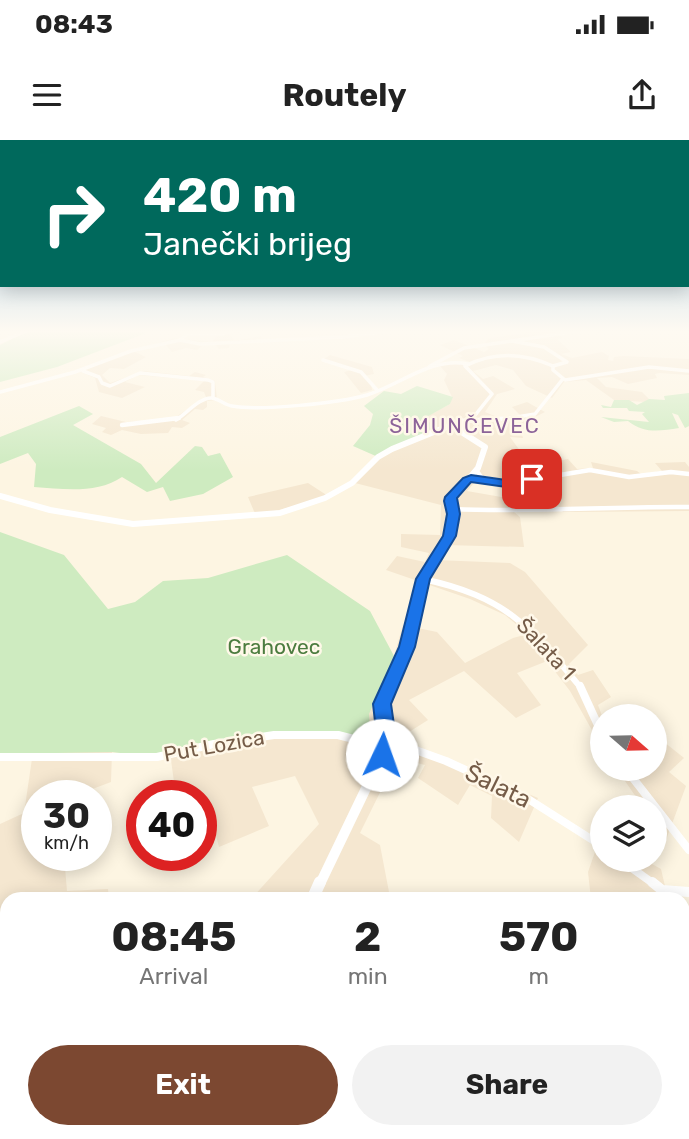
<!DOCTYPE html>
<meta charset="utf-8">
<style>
:root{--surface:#fff;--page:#f2f2f2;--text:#222;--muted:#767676;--accent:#7c4831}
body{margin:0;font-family:Rubik,sans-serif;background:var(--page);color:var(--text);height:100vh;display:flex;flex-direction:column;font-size:26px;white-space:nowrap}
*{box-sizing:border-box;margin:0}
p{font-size:23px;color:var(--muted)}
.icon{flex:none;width:38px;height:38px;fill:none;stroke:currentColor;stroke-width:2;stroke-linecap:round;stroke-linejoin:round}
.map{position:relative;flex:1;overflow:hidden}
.side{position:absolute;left:0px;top:752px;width:690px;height:247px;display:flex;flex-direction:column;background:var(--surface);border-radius:21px 21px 0 0;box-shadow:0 4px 18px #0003}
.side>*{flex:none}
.banner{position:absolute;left:0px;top:0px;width:690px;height:147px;box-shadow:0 4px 18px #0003;background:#00695c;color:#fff;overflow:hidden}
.needle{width:46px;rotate:110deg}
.controls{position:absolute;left:590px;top:564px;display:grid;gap:14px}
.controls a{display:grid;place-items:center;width:77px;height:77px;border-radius:50%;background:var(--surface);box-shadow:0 4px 18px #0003;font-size:35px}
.speed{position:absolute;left:21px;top:640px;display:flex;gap:14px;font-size:35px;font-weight:700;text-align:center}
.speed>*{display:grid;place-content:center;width:91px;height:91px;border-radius:50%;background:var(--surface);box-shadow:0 4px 18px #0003;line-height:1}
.speed small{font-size:18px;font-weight:400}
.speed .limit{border:10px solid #d22;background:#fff;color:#111}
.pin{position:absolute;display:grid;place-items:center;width:60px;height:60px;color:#fff;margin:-30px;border-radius:14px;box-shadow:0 4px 10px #0006}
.me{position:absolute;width:77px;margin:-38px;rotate:3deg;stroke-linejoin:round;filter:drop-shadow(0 0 5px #0008)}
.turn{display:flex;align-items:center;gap:24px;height:147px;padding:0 28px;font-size:32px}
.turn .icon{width:91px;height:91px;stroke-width:2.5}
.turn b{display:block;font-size:49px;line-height:60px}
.eta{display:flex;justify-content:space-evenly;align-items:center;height:119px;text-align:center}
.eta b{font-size:42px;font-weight:700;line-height:49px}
.primary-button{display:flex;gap:14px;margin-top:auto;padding:14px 28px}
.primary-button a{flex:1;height:80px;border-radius:42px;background:var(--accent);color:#fff;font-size:28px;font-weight:700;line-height:80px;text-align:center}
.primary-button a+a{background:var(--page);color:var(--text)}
.status{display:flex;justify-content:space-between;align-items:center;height:49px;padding:0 35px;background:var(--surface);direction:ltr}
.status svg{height:19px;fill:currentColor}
header{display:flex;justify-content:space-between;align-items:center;height:91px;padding:0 28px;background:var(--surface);font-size:32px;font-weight:700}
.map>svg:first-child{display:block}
.residential{fill:#f5e7d0}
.green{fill:#ceebc0}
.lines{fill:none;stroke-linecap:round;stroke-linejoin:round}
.minor-far4{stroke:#fff;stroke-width:3.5}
.minor-far3{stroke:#fff;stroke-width:4.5}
.minor-far2{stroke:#fff;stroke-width:6}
.minor-far1{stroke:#fff;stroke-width:8}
.minor{stroke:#fff;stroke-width:10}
.tertiary-far3{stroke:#fff;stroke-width:6}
.tertiary-far2{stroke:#fff;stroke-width:8}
.tertiary-far1{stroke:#fff;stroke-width:10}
.tertiary{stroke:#fff;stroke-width:12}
.route{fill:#1a73e8;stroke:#114b97;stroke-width:2}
.labels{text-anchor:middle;stroke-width:5;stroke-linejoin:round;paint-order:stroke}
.far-quarter-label{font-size:21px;letter-spacing:2px;fill:#8c6399;stroke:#fff8e9}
.park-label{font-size:21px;fill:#4c7c3f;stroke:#fff8e9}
.street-label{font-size:21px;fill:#755c48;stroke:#fff8e9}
.near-street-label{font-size:24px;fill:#755c48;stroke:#fff8e9}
</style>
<div class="status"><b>08:43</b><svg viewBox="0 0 49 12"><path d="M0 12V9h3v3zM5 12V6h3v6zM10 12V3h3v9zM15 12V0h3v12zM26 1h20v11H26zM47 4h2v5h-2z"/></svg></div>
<header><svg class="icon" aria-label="menu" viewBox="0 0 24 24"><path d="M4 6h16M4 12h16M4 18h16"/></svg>Routely<svg class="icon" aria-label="share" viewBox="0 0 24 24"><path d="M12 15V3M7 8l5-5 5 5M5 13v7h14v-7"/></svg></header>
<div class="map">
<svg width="689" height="999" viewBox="0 0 689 999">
<rect width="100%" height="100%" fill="#fdf5e2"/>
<g class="residential">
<polygon points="231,190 251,190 231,194 234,201 261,196 263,201 230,204 229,208 219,209 216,205 203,205 197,210 186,208 172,212 165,204 135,212 146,217 124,229 110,228 102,235 110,243 144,231 189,236 195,232 206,235 203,237 215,241 217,260 207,261 207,267 203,270 195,269 182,280 190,283 182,288 172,287 168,293 141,294 122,290 111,295 102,292 106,288 92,284 101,276 126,282 173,279 206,257 204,252 195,250 204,241 138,235 125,242 145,247 122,258 99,252 95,238 76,230 116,215 175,198 212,202 219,193"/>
<polygon points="526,190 607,190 600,190 602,193 585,191 560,195 563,198 557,199 571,212 561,214 572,218 602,212 609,216 608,220 613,221 614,217 623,216 689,219 689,235 659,233 655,234 657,238 628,244 612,237 597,238 606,247 642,252 649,259 645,262 614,260 586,240 564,242 552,258 526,246 513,230 496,225 473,231 483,239 493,236 515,249 497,254 485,272 497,277 520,275 512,267 527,262 545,272 531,279 531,289 520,288 523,298 510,297 537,334 554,332 545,323 568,319 577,329 593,328 591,322 637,331 641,334 662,331 655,323 685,322 689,327 689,371 563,372 547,350 475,342 467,351 507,358 514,372 520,377 524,407 445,405 436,420 510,423 525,432 588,505 569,524 578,535 593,530 611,557 598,565 602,576 602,608 570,551 547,521 517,533 541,565 516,578 464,531 409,560 428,580 398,599 538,658 519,702 491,678 492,656 470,645 458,665 418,638 425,625 397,618 360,693 380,705 389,752 379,759 251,759 319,684 295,636 252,647 269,686 219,707 207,661 201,663 201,656 176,656 170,613 273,592 371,601 368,574 394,516 403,485 437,492 465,523 513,498 528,494 505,475 470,459 386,430 397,416 425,422 429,413 401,407 401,394 440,395 441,365 355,343 325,358 256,376 248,357 308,343 328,356 352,343 378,317 436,287 422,279 450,264 452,257 444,240 447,234 440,226 449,222 470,222 459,218 463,216 440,205 454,200 484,212 489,209 484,204 489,198 526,193"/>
<polygon points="330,215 372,227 374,234 364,236 371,242 372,250 361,253 344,232 352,230 324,219"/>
<polygon points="664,602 684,618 669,632 686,646 666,700 655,684 654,667 643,667 616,628 654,628 655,607"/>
<polygon points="33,612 112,612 111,642 74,656 37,656 37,716 64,716 67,751 108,749 109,759 7,760 7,849 0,845 0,684 24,673"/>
<polygon points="601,695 602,719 643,719 661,729 668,759 591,759 588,732"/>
<polygon points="7,970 7,992 195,992 217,995 217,999 0,999 0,986"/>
<polygon points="506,992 607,992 606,999 504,999"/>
</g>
<g class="green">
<polygon points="29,190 147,190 146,193 57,227 0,242 0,205"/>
<polygon points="417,246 453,257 450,264 423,279 437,286 378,317 353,306 370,285 373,274 364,266 384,251 401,254"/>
<path d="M689,253V286L685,288L678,275L672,273L679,288C660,291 644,294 628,281L614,282L601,277L649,282L642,274L645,272L629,271L627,268H603L601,265L611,267L614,260H629L637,265L649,259L665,260L664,256Z"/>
<path d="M79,266L93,274L73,285L141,324L156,343L195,306L202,307L208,316L220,313L233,337L203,354L170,361L163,347L147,352L122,337C97,354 64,349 34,347L36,324L28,313L0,324V297Z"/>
<polygon points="0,392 64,415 108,469 135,462 163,441 208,438 287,415 370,471 394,516 369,574 371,602 330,591 144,616 112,612 0,614"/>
</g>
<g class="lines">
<g class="minor-far4">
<polyline points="180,200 200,204 343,197 395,190"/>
<polyline points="512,201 544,207 567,222 553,226"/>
<polyline points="0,202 29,190"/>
<polyline points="323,220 361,232 377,250"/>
<polyline points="430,226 464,208 585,190"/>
<polyline points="83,231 99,237 102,243 110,246 140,233 208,240 213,242 213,258"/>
<polyline points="0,252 75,232 131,211 180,200 187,194 222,194 234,190"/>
<path d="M472,279L492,254L465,226C494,211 524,213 553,226V230L565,240L649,227L689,231"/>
<path d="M176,280C186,274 200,257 212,258C219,259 225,265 232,266C260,271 339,263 367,255C400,245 432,216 468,224"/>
<polyline points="500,280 535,274 562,240"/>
</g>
<g class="minor-far3">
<polyline points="461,281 513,278"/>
<polyline points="122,285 179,278"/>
<polyline points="476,330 482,338 512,343 590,330 629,337 671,332 689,334"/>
<path d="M453,369C532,373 610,366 689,367"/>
</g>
<path class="minor-far2" d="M423,439C506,457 529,485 581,548"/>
<g class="minor-far1">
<polyline points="580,546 602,594"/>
<polyline points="0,617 157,617 214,604 274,595 338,595 385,607 410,608 446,621 525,657 602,706"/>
<polyline points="625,628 689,710"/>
<polyline points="619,719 654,744"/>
</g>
<g class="minor">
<polyline points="652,742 662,750 689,752"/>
<polyline points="0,780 7,782"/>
<polyline points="454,992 454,999"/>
<polyline points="581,999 584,992"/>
</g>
<polyline class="tertiary-far3" points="0,356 50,370 133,384 280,373 325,358 352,343 378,317 392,309 461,281 463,293 485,307 478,328 450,361 454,374 449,396"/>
<polyline class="tertiary-far2" points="389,548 407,507 423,439 442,412 449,395"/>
<polyline class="tertiary-far1" points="320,744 382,615 387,599 382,564 390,546"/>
<g class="tertiary">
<polyline points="312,760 320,742"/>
<polyline points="119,999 122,992"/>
</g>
</g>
<linearGradient id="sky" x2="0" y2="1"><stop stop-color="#94c4e8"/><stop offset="0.58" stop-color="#fefaf2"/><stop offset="1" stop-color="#fefaf2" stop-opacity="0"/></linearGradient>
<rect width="689" height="330" fill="url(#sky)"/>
<polygon class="route" points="471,335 506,340 532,335 538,339 506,347 471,342 457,358 460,374 456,396 430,439 415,507 391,564 396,599 389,621 382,624 376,621 373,615 377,599 373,564 399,507 416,439 443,396 447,374 444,361 445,357 463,338"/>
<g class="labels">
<g class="far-quarter-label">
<text x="465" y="293">ŠIMUNČEVEC</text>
</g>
<g class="park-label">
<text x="274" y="514">Grahovec</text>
</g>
<g class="street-label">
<text transform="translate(546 509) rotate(47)" y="7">Šalata 1</text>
<text transform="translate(214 606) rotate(-10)" y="7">Put Lozica</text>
</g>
<g class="near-street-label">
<text transform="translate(498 646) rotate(26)" y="8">Šalata</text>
</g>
</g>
</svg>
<div class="controls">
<a><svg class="needle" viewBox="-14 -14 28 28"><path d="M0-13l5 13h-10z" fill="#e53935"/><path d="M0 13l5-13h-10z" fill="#767676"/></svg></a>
<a><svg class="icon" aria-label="layers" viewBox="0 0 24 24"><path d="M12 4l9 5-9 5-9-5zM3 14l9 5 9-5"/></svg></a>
</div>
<div class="speed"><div>30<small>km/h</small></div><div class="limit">40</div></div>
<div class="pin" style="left:532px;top:339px;background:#d93025"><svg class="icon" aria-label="arrive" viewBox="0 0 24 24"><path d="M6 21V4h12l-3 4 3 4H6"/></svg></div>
<svg class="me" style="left:382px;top:615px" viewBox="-20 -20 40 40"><circle r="19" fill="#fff"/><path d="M0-13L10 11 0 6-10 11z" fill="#1a73e8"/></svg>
<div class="banner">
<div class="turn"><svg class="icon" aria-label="right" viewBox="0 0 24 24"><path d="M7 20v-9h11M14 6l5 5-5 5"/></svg><div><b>420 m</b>Janečki brijeg</div></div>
</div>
<section class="side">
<div class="eta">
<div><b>08:45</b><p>Arrival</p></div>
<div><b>2</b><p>min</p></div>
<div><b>570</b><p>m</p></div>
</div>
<div class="primary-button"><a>Exit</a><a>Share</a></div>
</section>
</div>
